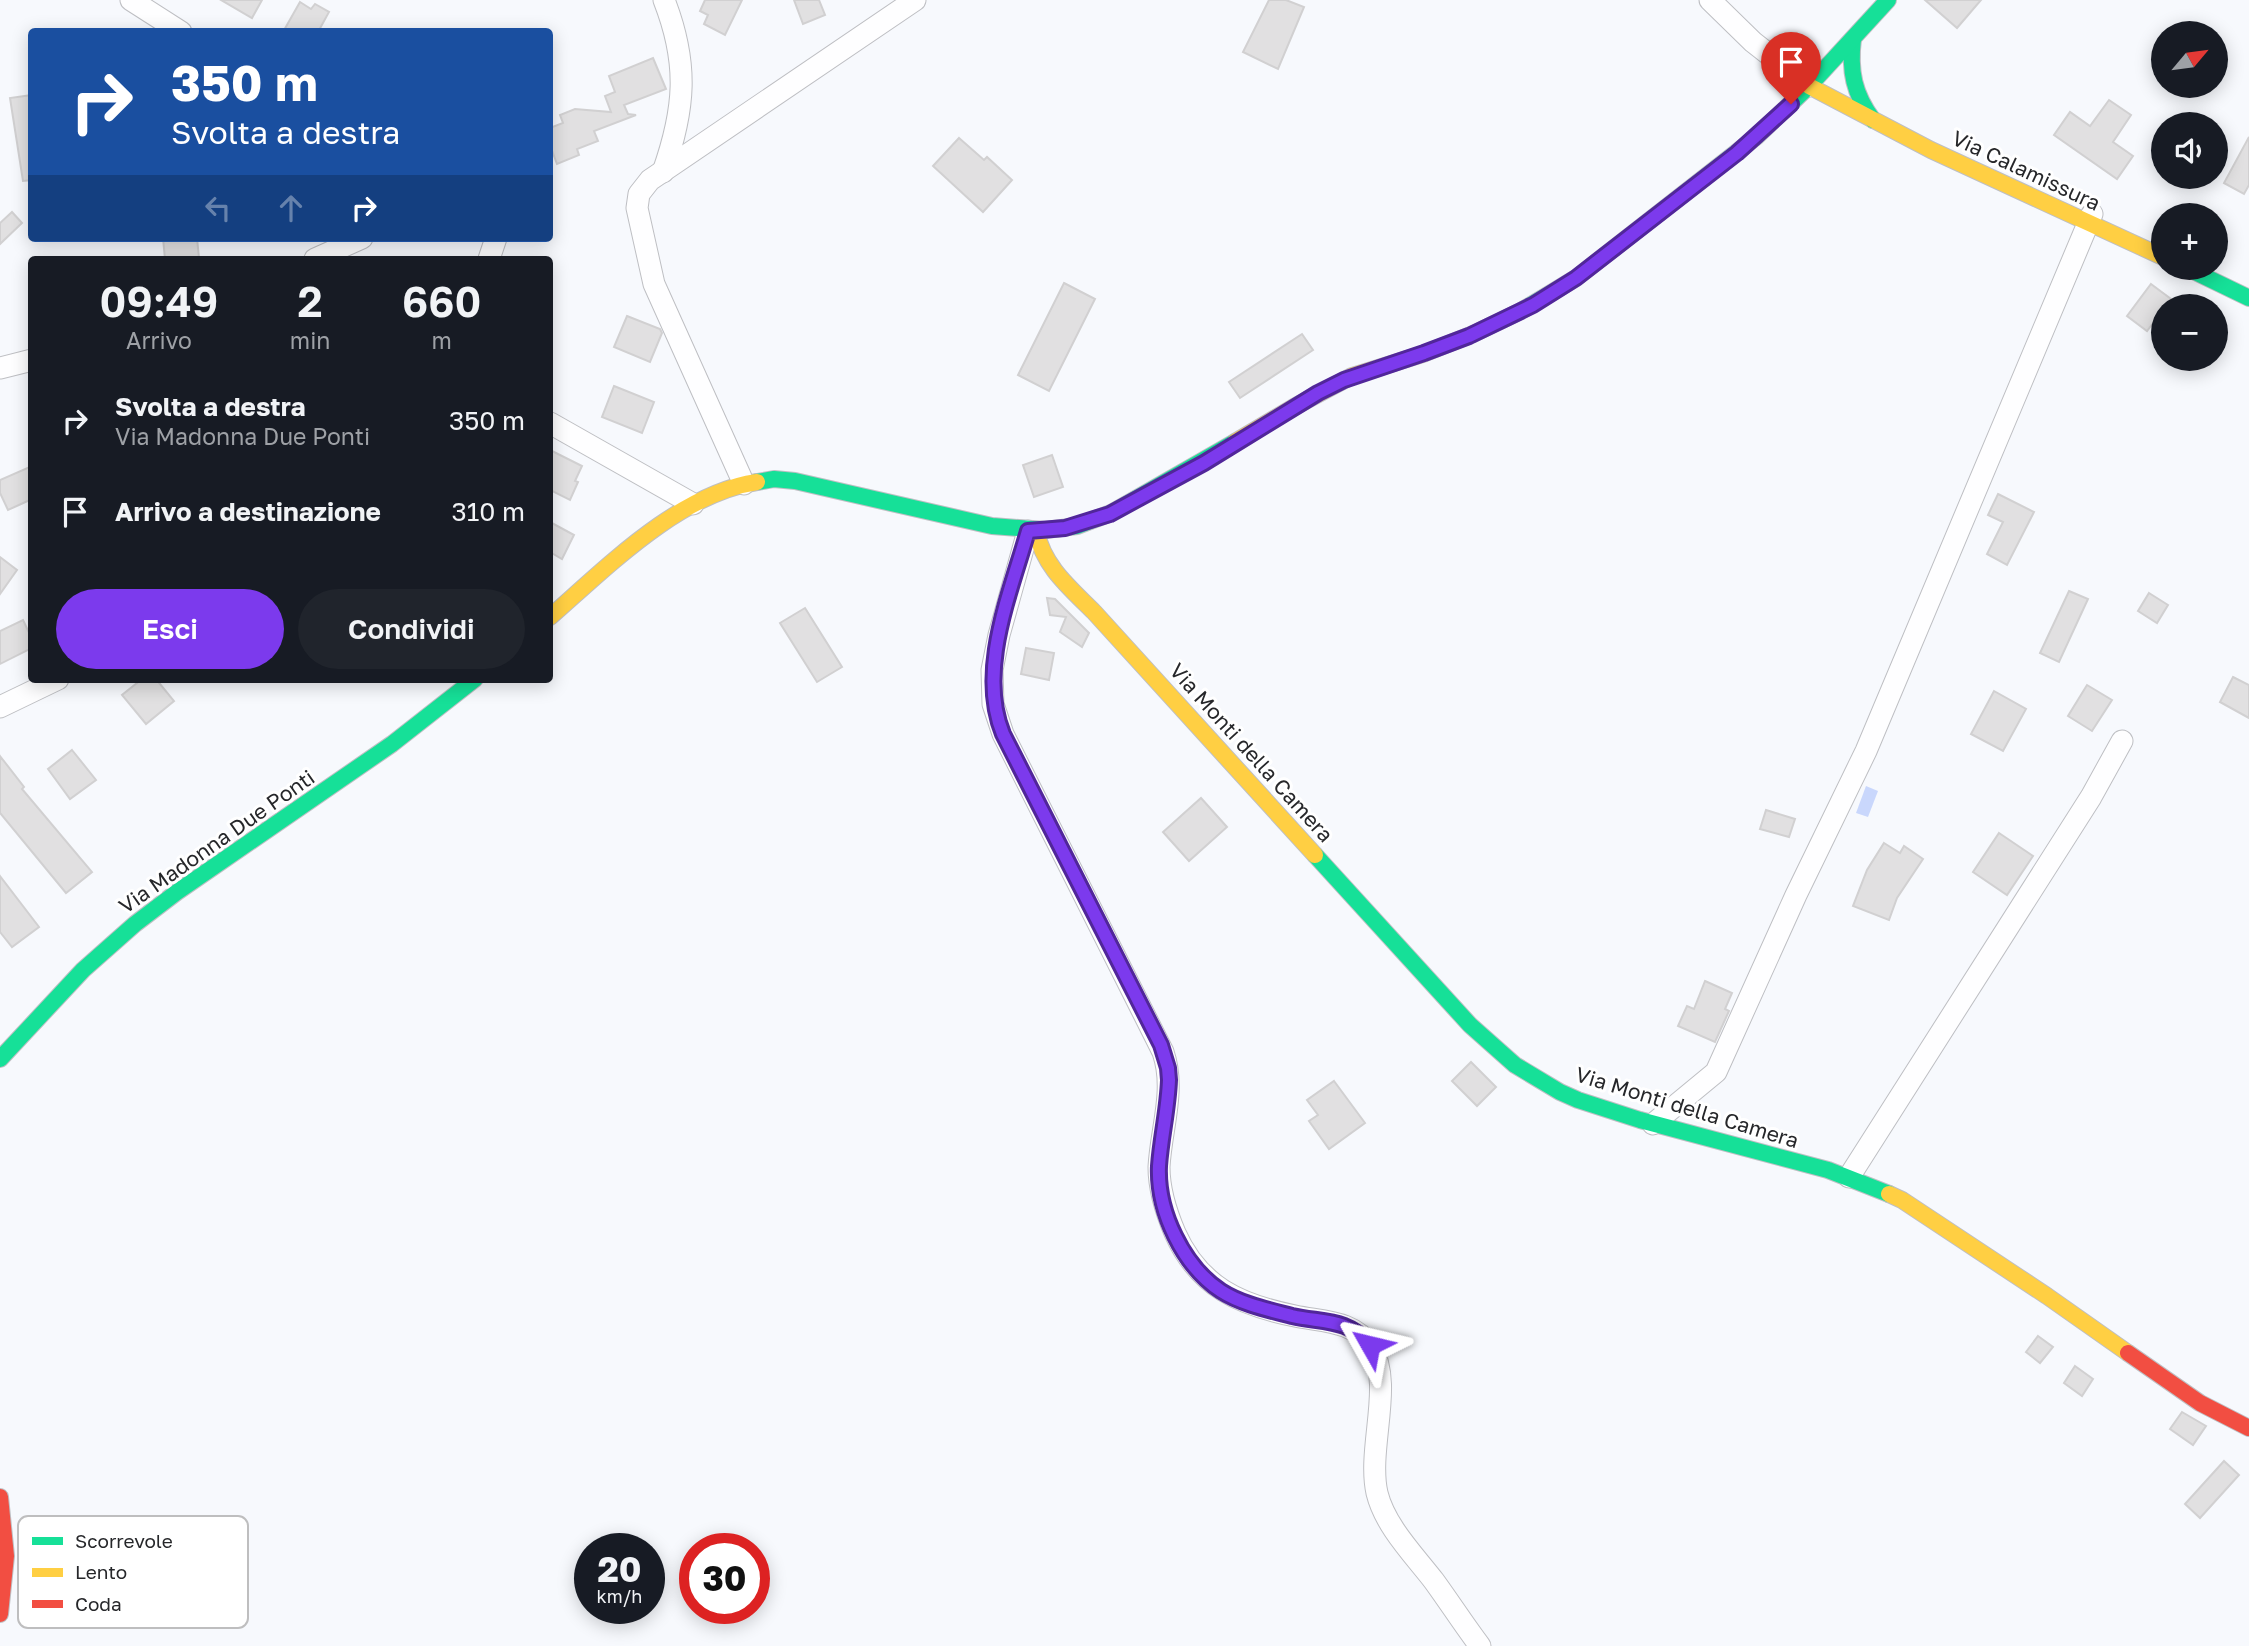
<!DOCTYPE html>
<html lang="it">
<meta charset="utf-8">
<style>
:root{--surface:#171b24;--page:#20242c;--text:#f1f3f6;--muted:#9ea1a6;--accent:#7c3aed}
body{margin:0;font-family:"Golos Text",sans-serif;background:var(--page);color:var(--text);height:100vh;display:flex;flex-direction:column;font-size:26px;white-space:nowrap}
*{box-sizing:border-box;margin:0}
p{font-size:23px;color:var(--muted)}
.icon{flex:none;width:38px;height:38px;fill:none;stroke:currentColor;stroke-width:2;stroke-linecap:round;stroke-linejoin:round}
.map{position:relative;flex:1;overflow:hidden}
.details{position:absolute;left:28px;top:256px;width:525px;height:427px;display:flex;flex-direction:column;background:var(--surface);border-radius:7px;box-shadow:0 4px 18px #0003}
.details>*{flex:none}
.banner{position:absolute;left:28px;top:28px;width:525px;height:214px;border-radius:7px;box-shadow:0 4px 18px #0003;background:#1a4fa0;color:#fff;overflow:hidden}
.needle{width:46px;rotate:61deg}
.controls{position:absolute;left:2151px;top:21px;display:grid;gap:14px}
.controls a{display:grid;place-items:center;width:77px;height:77px;border-radius:50%;background:var(--surface);box-shadow:0 4px 18px #0003;font-size:35px}
.speed{position:absolute;left:574px;top:1533px;display:flex;gap:14px;font-size:35px;font-weight:700;text-align:center}
.speed>*{display:grid;place-content:center;width:91px;height:91px;border-radius:50%;background:var(--surface);box-shadow:0 4px 18px #0003;line-height:1}
.speed small{font-size:18px;font-weight:400}
.speed .limit{border:10px solid #d22;background:#fff;color:#111}
.pin{position:absolute;display:grid;place-items:center;width:60px;height:60px;color:#fff;margin:-72px -30px;border-radius:50% 50% 50% 0;rotate:-45deg;box-shadow:0 0 7px #0007}
.pin .icon{rotate:45deg}
.me{position:absolute;width:77px;margin:-38px;rotate:307deg;stroke-linejoin:round;filter:drop-shadow(0 0 5px #0008)}
.turn{display:flex;align-items:center;gap:24px;height:147px;padding:0 28px;font-size:32px}
.turn .icon{width:91px;height:91px;stroke-width:2.5}
.turn b{display:block;font-size:49px;line-height:60px}
.lanes{display:flex;align-items:center;height:66px;padding:0 28px;background:#0003;justify-content:center;gap:35px;direction:ltr}
.lanes .off{opacity:.35}
.eta{display:flex;justify-content:space-evenly;align-items:center;height:119px;text-align:center}
.eta b{font-size:42px;font-weight:600;line-height:49px}
.action{display:flex;gap:14px;margin-top:auto;padding:14px 28px}
.action a{flex:1;height:80px;border-radius:42px;background:var(--accent);color:#fff;font-size:28px;font-weight:600;line-height:80px;text-align:center}
.action a+a{background:var(--page);color:var(--text)}
ul{padding:0;list-style:none}
li{display:flex;align-items:center;gap:21px;height:91px;padding:0 28px}
li div{flex:1}
li b{display:block;font-size:26px}
li em{font-style:normal}
.map>svg:first-child{display:block}
.water{fill:#c9d7fc}
.building{fill:#e1e0e1;stroke:#d1d0d1;stroke-width:2}
.lines{fill:none;stroke-linecap:round;stroke-linejoin:round}
.street-casing{stroke:#bebfc3;stroke-width:23}
.fast-casing{stroke:#bebfc3;stroke-width:18}
.slow-casing{stroke:#bebfc3;stroke-width:18}
.jam-casing{stroke:#bebfc3;stroke-width:18}
.street{stroke:#fefeff;stroke-width:21}
.fast{stroke:#16e098;stroke-width:16}
.slow{stroke:#ffcf43;stroke-width:16}
.jam{stroke:#f24e42;stroke-width:16}
.route-casing{stroke:#51269a;stroke-width:18}
.route{stroke:#7c3aed;stroke-width:12}
.labels{text-anchor:middle;stroke-width:6;stroke-linejoin:round;paint-order:stroke}
.street-label{font-size:21px;fill:#26272a;stroke:#fff}
.key{fill:#fff;stroke:#bebebf;stroke-width:2}
.key-label{font-size:19px;fill:#26272a}
</style>
<div class="map">
<svg width="2249" height="1646" viewBox="0 0 2249 1646">
<rect width="100%" height="100%" fill="#f7f9fd"/>
<polygon class="water" points="1866,786 1878,791 1868,817 1856,813"/>
<g class="building">
<polygon points="221,0 262,0 252,18"/>
<polygon points="705,0 742,0 725,35 704,24 708,15 700,11"/>
<polygon points="794,0 819,0 825,15 803,24"/>
<polygon points="1269,0 1286,0 1304,7 1278,69 1243,52"/>
<polygon points="1925,0 1981,0 1957,28"/>
<polygon points="300,2 311,9 315,4 329,12 318,32 283,32"/>
<polygon points="653,58 666,89 624,105 628,114 636,115 594,131 598,141 577,149 579,155 557,164 550,145 550,128 563,123 560,115 575,109 611,112 605,96 615,92 609,76"/>
<polygon points="32,95 32,180 23,181 10,98"/>
<polygon points="2109,100 2131,115 2113,142 2133,156 2117,179 2054,135 2070,112 2090,126"/>
<polygon points="2249,137 2249,185 2244,194 2224,183"/>
<polygon points="959,138 984,160 987,157 1012,180 983,212 933,166"/>
<polygon points="12,212 22,223 0,244 0,223"/>
<polygon points="163,238 197,238 199,258 165,259"/>
<polygon points="1064,283 1095,299 1049,391 1018,375"/>
<polygon points="2151,284 2171,299 2166,306 2163,306 2163,310 2147,331 2127,316"/>
<polygon points="627,316 660,329 662,333 650,362 614,347"/>
<polygon points="1302,334 1313,350 1240,398 1229,382"/>
<polygon points="614,386 654,402 642,433 602,417"/>
<polygon points="550,450 582,466 575,481 578,482 570,500 550,490"/>
<polygon points="1052,455 1063,487 1034,497 1023,465"/>
<polygon points="32,466 32,499 8,510 0,493 0,480"/>
<polygon points="1998,494 2034,512 2007,565 1987,554 2003,522 1988,515"/>
<polygon points="550,522 574,535 562,559 550,552"/>
<polygon points="0,557 17,570 0,594"/>
<polygon points="2069,591 2088,599 2059,662 2040,653"/>
<polygon points="2149,593 2168,605 2157,623 2138,611"/>
<polygon points="1047,598 1055,599 1089,633 1082,647 1060,632 1066,617 1050,615"/>
<polygon points="805,608 842,667 817,682 780,623"/>
<polygon points="23,620 32,639 32,648 0,664 0,631"/>
<polygon points="1026,648 1054,653 1049,680 1021,674"/>
<polygon points="2233,677 2249,685 2249,718 2220,702"/>
<polygon points="142,679 156,679 174,701 146,724 122,695"/>
<polygon points="2087,685 2112,700 2092,731 2068,716"/>
<polygon points="1994,691 2026,709 2003,751 1971,734"/>
<polygon points="72,750 96,780 70,799 48,769"/>
<polygon points="0,756 24,787 22,789 92,872 66,893 0,813"/>
<polygon points="1201,798 1227,827 1189,861 1163,832"/>
<polygon points="1766,810 1795,819 1789,837 1760,829"/>
<polygon points="1999,833 2033,856 2007,895 1973,872"/>
<polygon points="1884,843 1900,853 1904,846 1923,859 1897,898 1889,920 1853,906 1867,870"/>
<polygon points="0,876 39,927 12,947 0,932"/>
<polygon points="1705,981 1732,993 1725,1009 1729,1011 1715,1042 1678,1026 1687,1006 1694,1009"/>
<polygon points="1471,1062 1496,1087 1477,1106 1452,1081"/>
<polygon points="1334,1081 1365,1123 1329,1149 1309,1121 1318,1115 1307,1100"/>
<polygon points="2038,1336 2053,1347 2040,1363 2026,1352"/>
<polygon points="2075,1366 2093,1379 2082,1396 2064,1383"/>
<polygon points="2182,1412 2206,1426 2193,1445 2170,1429"/>
<polygon points="2224,1461 2239,1475 2200,1518 2185,1504"/>
</g>
<g class="lines">
<g class="street-casing">
<g id="street">
<polyline points="131,0 181,32"/>
<polyline points="1710,0 1753,42 1809,86"/>
<path d="M663,172C685,109 689,64 664,0"/>
<polyline points="315,259 362,238"/>
<polyline points="489,259 496,238"/>
<polyline points="0,368 32,360"/>
<polyline points="550,423 693,504"/>
<polyline points="744,484 654,284 637,208 639,194 650,180 915,0"/>
<path d="M1028,531L999,635L992,670L993,704L1003,734L1163,1052C1176,1090 1161,1128 1159,1167C1159,1190 1166,1212 1175,1233C1199,1287 1240,1305 1295,1316C1323,1322 1354,1320 1371,1347C1394,1384 1367,1448 1377,1493C1385,1526 1414,1555 1434,1581C1450,1603 1464,1625 1480,1646"/>
<polyline points="0,707 58,679"/>
<polyline points="1653,1124 1716,1072 1796,895 1866,751 2092,214"/>
<polyline points="1849,1177 2091,797 2122,741"/>
</g>
</g>
<g class="fast-casing">
<g id="fast">
<path d="M1853,39C1849,71 1854,94 1873,120"/>
<polyline points="2187,268 2249,298"/>
<polyline points="1473,334 1521,311 1576,278 1756,137 1809,86 1888,0"/>
<polyline points="757,482 774,479 795,481 992,526 1046,530 1077,526 1111,513 1235,442"/>
<polyline points="1315,855 1470,1025 1515,1065 1560,1092 1578,1100 1640,1120 1828,1170 1889,1194"/>
<polyline points="0,1059 83,970 135,924 177,892 392,744 475,679"/>
</g>
</g>
<g class="slow-casing">
<g id="slow">
<polyline points="1809,86 1931,150 2163,257"/>
<polyline points="1235,442 1294,407 1352,376 1423,354 1473,334"/>
<path d="M1036,531C1044,567 1069,587 1094,612L1315,855"/>
<path d="M550,617C607,567 680,493 757,482"/>
<polyline points="1889,1194 1902,1200 2047,1296 2128,1353"/>
</g>
</g>
<g class="jam-casing">
<g id="jam">
<polyline points="2128,1353 2200,1403 2249,1428"/>
<polyline points="0,1497 6,1556 0,1614"/>
</g>
</g>
<use href="#street" class="street"/>
<use href="#fast" class="fast"/>
<use href="#slow" class="slow"/>
<use href="#jam" class="jam"/>
</g>
<g class="lines">
<g class="route-casing">
<path id="route" d="M1370,1345C1348,1318 1323,1323 1292,1316C1269,1310 1241,1304 1221,1291C1183,1266 1157,1211 1159,1166C1161,1137 1168,1109 1169,1080L1168,1068L1161,1045L1003,734C977,671 1010,594 1028,531L1065,528L1110,514L1204,463L1318,393L1344,380L1424,353L1469,336L1533,305L1576,278L1737,153L1791,104"/>
</g>
<use href="#route" class="route"/>
</g>
<g class="labels">
<g class="street-label">
<text transform="translate(2026 171) rotate(25)" y="7">Via Calamissura</text>
<text transform="translate(1251 753) rotate(48)" y="7">Via Monti della Camera</text>
<text transform="translate(217 842) rotate(-35)" y="7">Via Madonna Due Ponti</text>
<text transform="translate(1687 1108) rotate(17)" y="7">Via Monti della Camera</text>
</g>
</g>
<rect x="18" y="1516" width="230" height="112" rx="10" class="key"/>
<rect x="32" y="1537" width="31" height="8" fill="#16e098"/>
<rect x="32" y="1568" width="31" height="9" fill="#ffcf43"/>
<rect x="32" y="1600" width="31" height="8" fill="#f24e42"/>
<g class="key-label">
<text x="75" y="1548">Scorrevole</text>
<text x="75" y="1579">Lento</text>
<text x="75" y="1611">Coda</text>
</g>
</svg>
<div class="controls">
<a><svg class="needle" viewBox="-14 -14 28 28"><path d="M0-13l5 13h-10z" fill="#e53935"/><path d="M0 13l5-13h-10z" fill="#9ea1a6"/></svg></a>
<a><svg class="icon" aria-label="sound" viewBox="0 0 24 24"><path d="M4 9h4l5-4v14l-5-4H4zM17 9q2 3 0 6"/></svg></a>
<a>+</a>
<a>−</a>
</div>
<div class="speed"><div>20<small>km/h</small></div><div class="limit">30</div></div>
<div class="pin" style="left:1791px;top:104px;background:#d93025"><svg class="icon" aria-label="arrive" viewBox="0 0 24 24"><path d="M6 21V4h12l-3 4 3 4H6"/></svg></div>
<svg class="me" style="left:1370px;top:1345px" viewBox="-20 -20 40 40"><path d="M0-17L14 15 0 8-14 15z" fill="#7c3aed" stroke="#fff" stroke-width="4"/></svg>
<div class="banner">
<div class="turn"><svg class="icon" aria-label="right" viewBox="0 0 24 24"><path d="M7 20v-9h11M14 6l5 5-5 5"/></svg><div><b>350 m</b>Svolta a destra</div></div>
<div class="lanes"><svg class="icon off" aria-label="left" viewBox="0 0 24 24"><path d="M17 20v-9H6M10 6l-5 5 5 5"/></svg><svg class="icon off" aria-label="ahead" viewBox="0 0 24 24"><path d="M12 20V5M6 11l6-6 6 6"/></svg><svg class="icon" aria-label="right" viewBox="0 0 24 24"><path d="M7 20v-9h11M14 6l5 5-5 5"/></svg></div>
</div>
<section class="details">
<div class="eta">
<div><b>09:49</b><p>Arrivo</p></div>
<div><b>2</b><p>min</p></div>
<div><b>660</b><p>m</p></div>
</div>
<ul>
<li><svg class="icon" aria-label="right" viewBox="0 0 24 24"><path d="M7 20v-9h11M14 6l5 5-5 5"/></svg><div><b>Svolta a destra</b><p>Via Madonna Due Ponti</p></div><em>350 m</em></li>
<li><svg class="icon" aria-label="arrive" viewBox="0 0 24 24"><path d="M6 21V4h12l-3 4 3 4H6"/></svg><div><b>Arrivo a destinazione</b></div><em>310 m</em></li>
</ul>
<div class="action"><a>Esci</a><a>Condividi</a></div>
</section>
</div>
